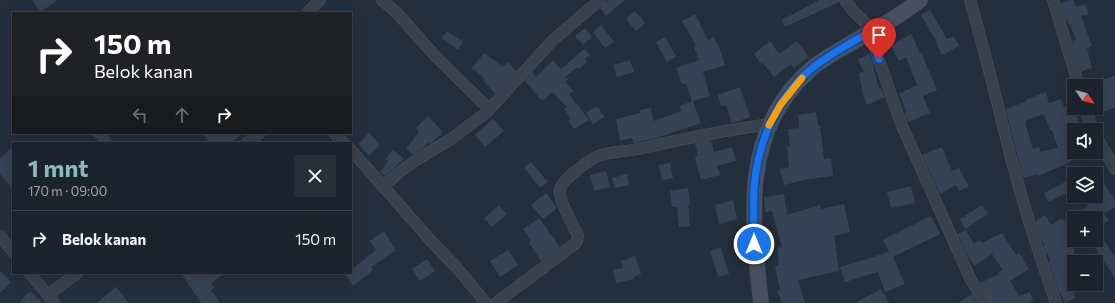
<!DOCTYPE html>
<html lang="id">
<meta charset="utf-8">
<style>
:root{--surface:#1b232e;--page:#282f3a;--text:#f1f3f6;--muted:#a0a4aa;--line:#39404a;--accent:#8bbbb9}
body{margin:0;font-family:Commissioner,sans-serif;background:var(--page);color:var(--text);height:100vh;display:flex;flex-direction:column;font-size:15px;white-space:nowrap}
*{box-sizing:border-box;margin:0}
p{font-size:13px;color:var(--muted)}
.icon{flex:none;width:22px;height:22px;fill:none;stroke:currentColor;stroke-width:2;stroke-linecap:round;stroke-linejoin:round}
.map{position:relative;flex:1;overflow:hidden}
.panel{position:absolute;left:12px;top:142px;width:340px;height:132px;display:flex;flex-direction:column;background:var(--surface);border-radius:0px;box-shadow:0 4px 16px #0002,0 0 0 1px var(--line)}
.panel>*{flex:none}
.guide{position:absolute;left:12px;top:12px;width:340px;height:122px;border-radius:0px;box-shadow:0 4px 16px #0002,0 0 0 1px var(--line);background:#202124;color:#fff;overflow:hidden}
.needle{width:26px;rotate:125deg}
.fabs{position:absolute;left:1067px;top:79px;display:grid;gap:8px}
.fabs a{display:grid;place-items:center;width:36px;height:36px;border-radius:0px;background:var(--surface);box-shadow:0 4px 16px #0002,0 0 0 1px var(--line);font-size:20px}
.pin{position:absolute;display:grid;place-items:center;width:34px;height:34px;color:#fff;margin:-41px -17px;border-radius:50% 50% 50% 0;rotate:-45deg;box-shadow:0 0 4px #0007}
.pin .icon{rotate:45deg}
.me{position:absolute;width:44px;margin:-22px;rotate:0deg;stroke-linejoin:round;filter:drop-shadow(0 0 3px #0008)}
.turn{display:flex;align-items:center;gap:14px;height:84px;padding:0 16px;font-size:18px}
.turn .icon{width:52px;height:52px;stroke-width:2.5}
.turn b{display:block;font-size:28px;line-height:34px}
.lanes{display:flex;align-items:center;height:38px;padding:0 16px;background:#0003;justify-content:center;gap:20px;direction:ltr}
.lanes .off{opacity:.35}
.round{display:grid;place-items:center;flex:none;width:42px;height:42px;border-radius:0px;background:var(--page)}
.summary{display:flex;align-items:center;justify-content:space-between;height:68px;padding:0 16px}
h1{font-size:24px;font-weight:700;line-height:30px;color:var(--accent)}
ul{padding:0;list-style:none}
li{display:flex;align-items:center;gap:12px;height:56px;padding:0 16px;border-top:1px solid var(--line)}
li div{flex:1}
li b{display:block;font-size:15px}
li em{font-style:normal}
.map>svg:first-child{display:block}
.building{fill:#364354;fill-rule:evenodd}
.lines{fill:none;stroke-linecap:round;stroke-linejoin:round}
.street-casing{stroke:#414a57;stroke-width:12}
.secondary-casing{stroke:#414a57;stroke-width:16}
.street{stroke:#38414e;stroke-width:10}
.secondary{stroke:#465061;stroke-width:15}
.route-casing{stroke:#114b97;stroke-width:10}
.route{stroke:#1a73e8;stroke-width:7}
.slow{stroke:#f59e0b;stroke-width:7}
</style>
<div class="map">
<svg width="1115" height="303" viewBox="0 0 1115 303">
<rect width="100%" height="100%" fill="#242f3e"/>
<g class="building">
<polygon points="32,0 57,0 41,12"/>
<polygon points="608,0 625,0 606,16 600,8"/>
<polygon points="819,0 839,0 839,2 785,27 782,20"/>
<polygon points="1071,0 1073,0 1076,7 1085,4 1089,14 1081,16 1092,46 1087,49 1092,68 1081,71 1072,41 1076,40 1068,20 1066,21 1061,4"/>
<polygon points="930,10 947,39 954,36 959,46 942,55 937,45 938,44 921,15"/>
<polygon points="635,11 645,23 636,31 626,19"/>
<polygon points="695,14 708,40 714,37 719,47 725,65 703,72 710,96 693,101 701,123 656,138 634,143 632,138 620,141 616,119 640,113 640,110 651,108 653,121 682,111 680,106 692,101 686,83 682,84 676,68 699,60 694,47 696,46 682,21"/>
<polygon points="601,25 614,42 605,48 593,32"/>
<polygon points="585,28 592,37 583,45 575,36"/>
<polygon points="447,31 463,42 458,50 442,38"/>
<polygon points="911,34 920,53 921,52 937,90 923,96 930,113 908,122 904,113 907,112 899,94 917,85 906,57 899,61 891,46"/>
<polygon points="665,37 676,56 667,62 656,42"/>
<polygon points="770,41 779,54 797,41 809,57 794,68 791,64 774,77 763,63 761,64 754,54"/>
<polygon points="584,49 590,55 585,59 587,62 579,69 577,67 563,79 570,77 565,82 573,91 569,94 589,120 574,129 568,121 571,119 564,109 567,107 553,92 542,101 525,81 532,72 536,77 553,60 561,69"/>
<polygon points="484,53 503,67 508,62 516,71 495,94 483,80 485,79 472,68"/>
<polygon points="870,54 879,89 881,88 885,97 867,105 863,95 859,73 864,72 858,59"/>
<polygon points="630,60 634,72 617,77 613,65"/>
<polygon points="1115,76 1115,108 1096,114 1096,81"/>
<polygon points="740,87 750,117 732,123 726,105 721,106 718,95"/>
<path d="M1046,92L1049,103L1061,99L1064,107L1073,104L1079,122L1074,124V152H1086L1066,164L1038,176L1037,174L1023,178L1006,109L1027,101L1025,100ZM1044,114L1050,130H1052L1058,148L1041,152L1039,147L1033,149L1025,123H1027L1026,120Z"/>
<polygon points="597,106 604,117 593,124 586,113"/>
<polygon points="816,112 818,126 820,126 824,159 831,158 833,176 808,179 784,185 780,169 789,167 787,147 790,146 788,129 799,128 798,115"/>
<polygon points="428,116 443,132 430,144 428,142 423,148 413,154 406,149 419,132 416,128"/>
<polygon points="493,119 504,131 485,147 475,135"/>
<polygon points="91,133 105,133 114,143 100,143"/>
<polygon points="202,133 242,133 231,143 209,143"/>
<polygon points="369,133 380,145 369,156 358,144"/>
<polygon points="711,140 714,152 732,147 736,161 717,166 720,175 701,180 695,157 698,156 695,143"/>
<polygon points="13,147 13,189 0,174 0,158"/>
<polygon points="942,147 952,171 959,168 969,186 959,191 956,185 940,194 922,155"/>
<polygon points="393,150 404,159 385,176 380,172 388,161 385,159"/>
<polygon points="531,162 548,182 540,188 524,168"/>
<polygon points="670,163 673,178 662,180 659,165"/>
<polygon points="606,171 610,187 594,191 590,175"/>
<polygon points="627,174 629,185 615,188 612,178"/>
<polygon points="1067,181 1071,190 1049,202 1044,193"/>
<polygon points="1103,182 1115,200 1115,207 1104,214 1109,220 1101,226 1096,218 1074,218 1074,254 1080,262 1074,262 1074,294 1076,298 1065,303 1058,289 1049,262 1051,260 1045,251 1044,246 1045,246 1041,239 1036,221 1045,215 1051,225 1062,218 1064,221 1088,206 1082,196 1096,196 1096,187"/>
<polygon points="911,186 915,203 891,208 887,192"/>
<polygon points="688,188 690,205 688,205 690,226 679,227 677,207 672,207 670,191"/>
<polygon points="546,193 557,208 543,219 531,205"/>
<polygon points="784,194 787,215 820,205 821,209 844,204 850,232 834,236 839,271 798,280 805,303 782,303 777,291 780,290 775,266 779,265 777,248 782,247 772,211 765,212 764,197"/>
<polygon points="733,200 737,219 719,224 715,205"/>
<polygon points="499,205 507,214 492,227 484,218"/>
<polygon points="982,205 988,214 965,229 960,219"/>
<polygon points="931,216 940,234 893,257 905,284 885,292 878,272 845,282 840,267 889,252 883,240"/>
<polygon points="539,218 560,247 541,261 529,243 531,241 523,229"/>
<polygon points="966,230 974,244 980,240 982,243 1002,233 1016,255 1019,253 1029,269 1010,281 1019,296 1030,292 1033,301 1027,303 991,303 980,283 999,274 998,273 1003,270 992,254 974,266 965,251 958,234"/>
<polygon points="384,231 396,250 371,267 373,270 353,286 345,273 351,273 351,270 376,250 370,241"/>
<polygon points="1090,240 1104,240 1115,257 1115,278"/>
<polygon points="721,248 729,274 718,277 710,251"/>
<polygon points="508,250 518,265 500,277 490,261"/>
<polygon points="635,256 641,274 634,277 634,279 616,283 613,270 623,268 621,261"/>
<polygon points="427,259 435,271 420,281 412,269"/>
<polygon points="0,271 11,282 0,293"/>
<polygon points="181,273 225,273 211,283 214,288 211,290 220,303 201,303"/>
<polygon points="116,287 129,303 97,303"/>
<polygon points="881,289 889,303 855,303"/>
<polygon points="30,291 43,303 19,303"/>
<polygon points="972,294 977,303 958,303"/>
</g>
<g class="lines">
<g class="street-casing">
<g id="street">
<polyline points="382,0 397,13 437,58 489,109"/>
<polyline points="845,0 853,11 873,30"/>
<path d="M970,0C985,52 998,105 1011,158C1024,207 1039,255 1056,303"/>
<polyline points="1053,0 1079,86"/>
<polyline points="307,13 320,0"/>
<polyline points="869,32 902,126 971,280 985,303"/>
<polyline points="1085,108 1093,130"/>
<polyline points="334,133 344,143"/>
<polyline points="1096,136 1115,169"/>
<polyline points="247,143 260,133"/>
<polyline points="351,150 432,242 457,268 486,303"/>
<polyline points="383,187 398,173 416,160 451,139 487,112 553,40 600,0"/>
<polyline points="0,236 13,252"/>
<polyline points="30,273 54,303"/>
<polyline points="48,295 77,273"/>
<path d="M496,303L576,243L578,236C574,226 557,198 560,189C562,180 588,161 596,157C609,151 624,152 638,149C682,139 725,130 770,124"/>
</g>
</g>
<g class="secondary-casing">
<path id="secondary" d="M761,303C752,221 740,131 810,70C820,61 832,54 843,48C869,32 897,19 920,0"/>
</g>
<use href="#street" class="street"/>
<use href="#secondary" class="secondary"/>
</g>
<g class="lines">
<g class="route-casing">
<path id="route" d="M754,244C754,225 753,207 754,189C757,144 776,99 810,70C827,55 850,44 869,32L879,59"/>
</g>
<use href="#route" class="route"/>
<polyline class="slow" points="769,125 781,104 802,78"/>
</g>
</svg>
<div class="fabs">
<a><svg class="needle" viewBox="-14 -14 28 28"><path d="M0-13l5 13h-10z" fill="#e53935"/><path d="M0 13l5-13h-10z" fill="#a0a4aa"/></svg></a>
<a><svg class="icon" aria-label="sound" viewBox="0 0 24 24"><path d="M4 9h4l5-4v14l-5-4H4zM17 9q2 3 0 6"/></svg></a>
<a><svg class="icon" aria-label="layers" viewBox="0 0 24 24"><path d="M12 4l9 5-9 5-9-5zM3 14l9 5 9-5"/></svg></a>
<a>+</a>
<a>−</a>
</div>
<div class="pin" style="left:879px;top:59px;background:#d93025"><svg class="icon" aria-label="arrive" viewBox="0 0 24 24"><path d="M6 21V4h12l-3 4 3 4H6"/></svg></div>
<svg class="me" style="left:754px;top:244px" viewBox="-20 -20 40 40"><circle r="17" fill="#1a73e8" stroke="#fff" stroke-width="3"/><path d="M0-11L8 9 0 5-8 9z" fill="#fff"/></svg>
<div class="guide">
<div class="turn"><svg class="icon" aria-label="right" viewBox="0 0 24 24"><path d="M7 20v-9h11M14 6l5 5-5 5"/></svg><div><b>150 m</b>Belok kanan</div></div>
<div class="lanes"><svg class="icon off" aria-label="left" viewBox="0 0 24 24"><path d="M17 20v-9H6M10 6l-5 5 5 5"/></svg><svg class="icon off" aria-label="ahead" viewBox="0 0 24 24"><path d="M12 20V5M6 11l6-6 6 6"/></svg><svg class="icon" aria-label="right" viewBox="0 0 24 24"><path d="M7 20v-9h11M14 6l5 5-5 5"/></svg></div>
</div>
<section class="panel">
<div class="summary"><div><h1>1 mnt</h1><p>170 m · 09:00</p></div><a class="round"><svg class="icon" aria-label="close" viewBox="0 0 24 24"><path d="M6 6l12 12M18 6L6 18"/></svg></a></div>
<ul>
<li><svg class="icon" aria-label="right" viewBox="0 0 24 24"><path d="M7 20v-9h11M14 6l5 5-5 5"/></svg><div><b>Belok kanan</b></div><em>150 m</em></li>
</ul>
</section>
</div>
